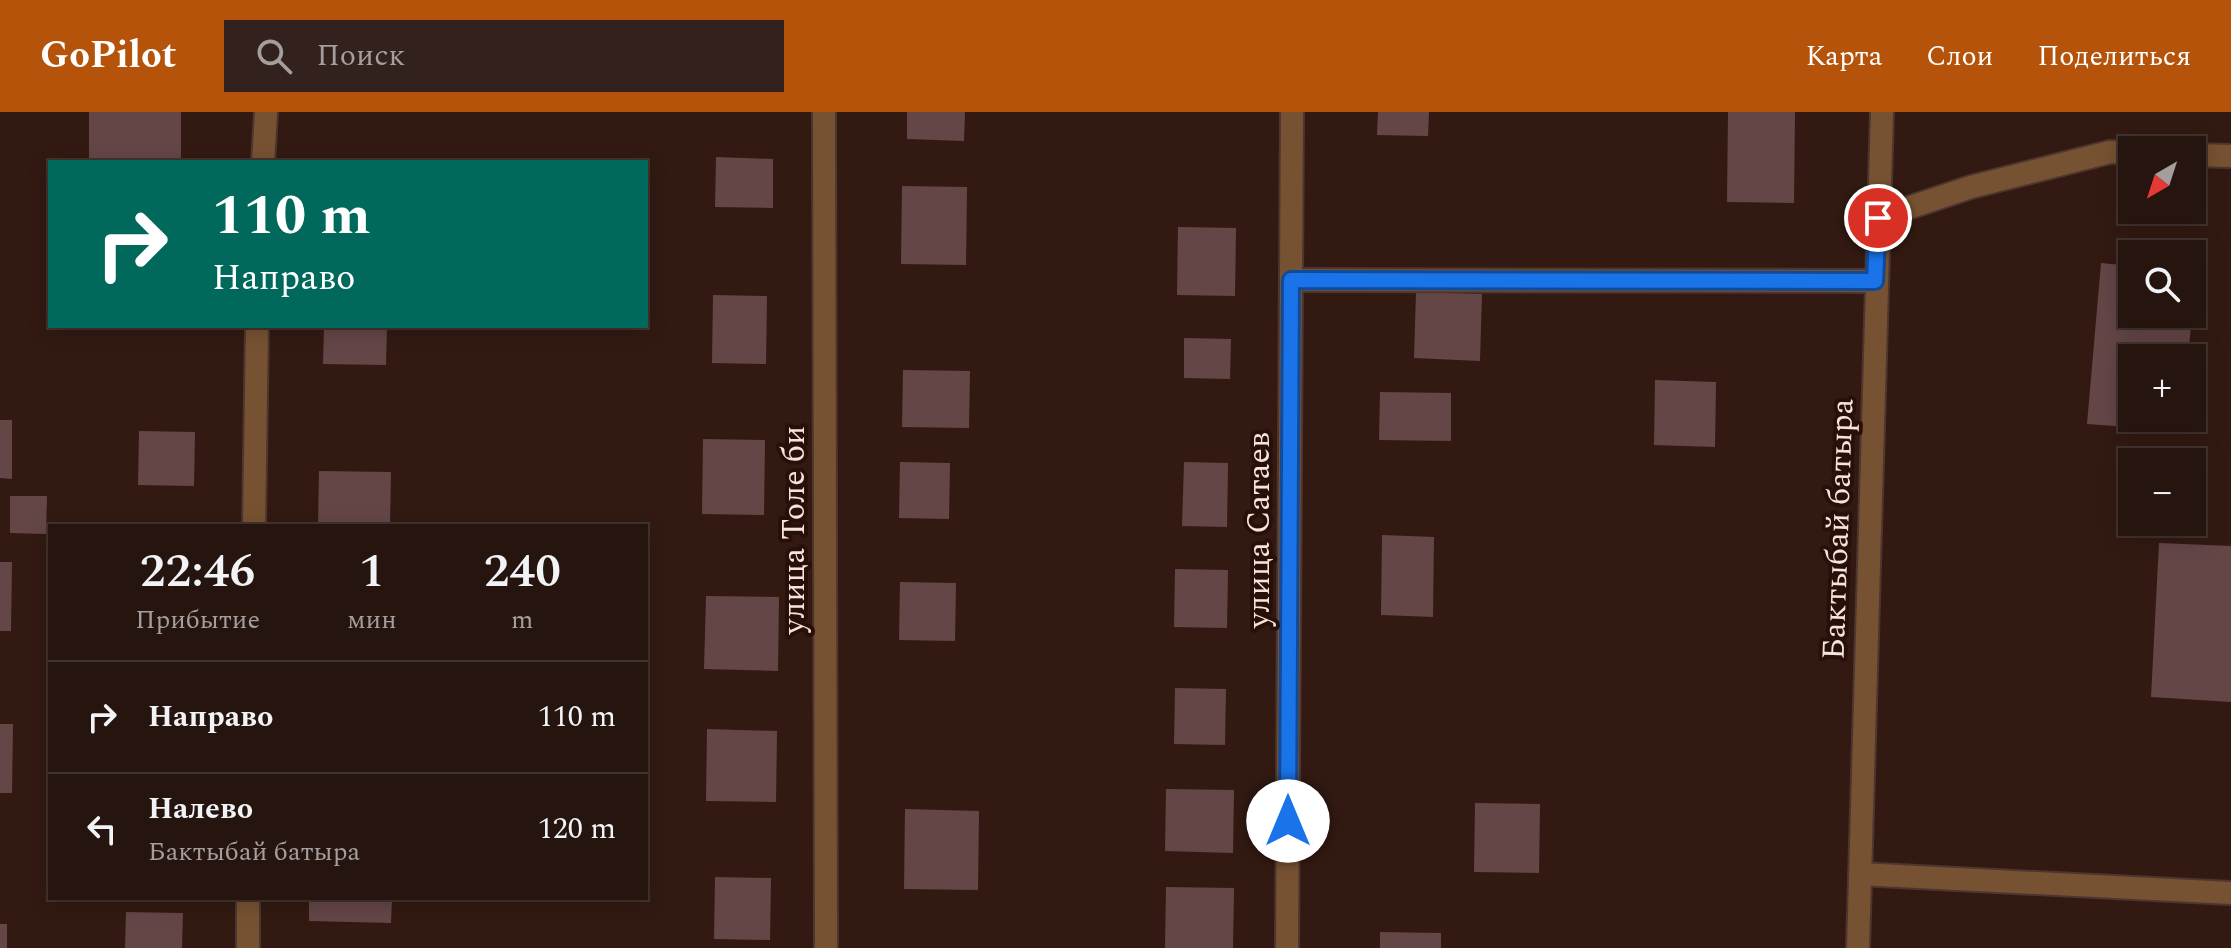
<!DOCTYPE html>
<html lang="ru">
<meta charset="utf-8">
<style>
:root{--surface:#26140e;--page:#32211c;--text:#f1f3f6;--muted:#a49e9e;--line:#42332e;--accent:#b45309}
body{margin:0;font-family:Spectral,serif;background:var(--page);color:var(--text);height:100vh;display:flex;flex-direction:column;font-size:30px;white-space:nowrap}
*{box-sizing:border-box;margin:0}
p{font-size:26px;color:var(--muted)}
.icon{flex:none;width:44px;height:44px;fill:none;stroke:currentColor;stroke-width:2;stroke-linecap:round;stroke-linejoin:round}
.map{position:relative;flex:1;overflow:hidden}
.drawer{position:absolute;left:48px;top:412px;width:600px;height:376px;display:flex;flex-direction:column;background:var(--surface);border-radius:0px;box-shadow:0 4px 20px #0003,0 0 0 2px var(--line)}
.drawer>*{flex:none}
.guide{position:absolute;left:48px;top:48px;width:600px;height:168px;border-radius:0px;box-shadow:0 4px 20px #0003,0 0 0 2px var(--line);background:#00695c;color:#fff;overflow:hidden}
.needle{width:52px;rotate:219deg}
.controls{position:absolute;left:2118px;top:24px;display:grid;gap:16px}
.controls a{display:grid;place-items:center;width:88px;height:88px;border-radius:0px;background:var(--surface);box-shadow:0 4px 20px #0003,0 0 0 2px var(--line);font-size:40px}
.pin{position:absolute;display:grid;place-items:center;width:68px;height:68px;color:#fff;margin:-34px;border:4px solid #fff;border-radius:50%;box-shadow:0 2px 8px #0007}
.me{position:absolute;width:88px;margin:-44px;rotate:0deg;stroke-linejoin:round;filter:drop-shadow(0 0 6px #0008)}
.turn{display:flex;align-items:center;gap:28px;height:168px;padding:0 32px;font-size:36px}
.turn .icon{width:104px;height:104px;stroke-width:2.5}
.turn b{display:block;font-size:56px;line-height:68px}
.eta{display:flex;justify-content:space-evenly;align-items:center;height:136px;text-align:center}
.eta b{font-size:48px;font-weight:600;line-height:56px}
ul{padding:0;list-style:none}
li{display:flex;align-items:center;gap:24px;height:112px;padding:0 32px;border-top:2px solid var(--line)}
li div{flex:1}
li b{display:block;font-size:30px}
li em{font-style:normal}
header{display:flex;align-items:center;gap:48px;box-sizing:border-box;height:112px;padding:0 40px;background:var(--accent);color:#fff}
header strong{font-size:38px}
nav{display:flex;gap:44px;margin-inline-start:auto;font-size:28px}
.search{width:560px;height:72px;background:var(--page);display:flex;align-items:center;gap:20px;box-sizing:border-box;padding:0 28px;border-radius:0px;color:var(--muted);font-size:30px}
.map>svg:first-child{display:block}
.building{fill:#644647}
.lines{fill:none;stroke-linecap:round;stroke-linejoin:round}
.minor-casing{stroke:#4d362f;stroke-width:26}
.tertiary-casing{stroke:#4d362f;stroke-width:26}
.minor{stroke:#775232;stroke-width:22}
.tertiary{stroke:#775232;stroke-width:22}
.route-casing{stroke:#114b97;stroke-width:20}
.route{stroke:#1a73e8;stroke-width:14}
.labels{text-anchor:middle;stroke-width:8;stroke-linejoin:round;paint-order:stroke}
.street-label{font-size:32px;fill:#f5e3de;stroke:#281009}
</style>
<header>
<strong>GoPilot</strong>
<div class="search"><svg class="icon" aria-label="search" viewBox="0 0 24 24"><circle cx="10" cy="10" r="6"/><path d="M15 15l6 6"/></svg>Поиск</div>
<nav><a>Карта</a><a>Слои</a><a>Поделиться</a></nav>
</header>
<div class="map">
<svg width="2231" height="836" viewBox="0 0 2231 836">
<rect width="100%" height="100%" fill="#321a12"/>
<g class="building">
<rect x="89" y="0" width="92" height="50"/>
<polygon points="907,0 965,0 964,29 907,27"/>
<polygon points="1378,0 1429,0 1428,24 1377,23"/>
<polygon points="1728,0 1795,0 1794,91 1727,90"/>
<polygon points="716,45 773,47 773,96 715,95"/>
<polygon points="902,74 967,75 966,153 901,152"/>
<polygon points="1178,115 1236,116 1235,184 1177,183"/>
<polygon points="2101,151 2132,154 2132,202 2192,202 2188,246 2132,246 2132,306 2183,306 2182,319 2087,312"/>
<polygon points="1416,180 1482,182 1480,249 1414,246"/>
<polygon points="713,183 767,184 766,252 712,251"/>
<polygon points="324,214 387,214 386,253 323,252"/>
<polygon points="1184,226 1231,227 1230,267 1184,266"/>
<polygon points="903,258 970,259 969,316 902,315"/>
<polygon points="1655,268 1716,270 1715,335 1654,333"/>
<polygon points="1380,280 1451,281 1451,329 1379,328"/>
<polygon points="0,308 12,308 12,367 0,366"/>
<polygon points="139,319 195,320 194,374 138,373"/>
<polygon points="703,327 765,328 764,403 702,402"/>
<polygon points="900,350 950,351 949,407 899,406"/>
<polygon points="1184,350 1228,351 1227,415 1182,414"/>
<polygon points="319,359 391,360 390,414 318,414"/>
<polygon points="10,384 47,384 46,422 10,421"/>
<polygon points="1382,423 1434,425 1433,505 1381,503"/>
<polygon points="2159,431 2231,434 2231,590 2151,585"/>
<polygon points="0,450 12,450 11,519 0,519"/>
<polygon points="1175,457 1228,458 1227,516 1174,515"/>
<polygon points="900,470 956,471 955,529 899,528"/>
<polygon points="706,484 779,485 778,559 704,557"/>
<polygon points="1175,576 1226,577 1225,633 1174,632"/>
<polygon points="0,612 13,612 12,681 0,681"/>
<polygon points="707,617 777,619 776,690 706,689"/>
<polygon points="1166,677 1234,678 1233,741 1165,739"/>
<polygon points="1475,691 1540,692 1539,761 1474,760"/>
<polygon points="905,697 979,699 978,778 904,777"/>
<polygon points="715,765 771,766 770,828 714,827"/>
<polygon points="1166,775 1234,776 1233,836 1165,836"/>
<polygon points="309,786 392,786 391,811 309,809"/>
<polygon points="126,800 183,801 182,836 125,836"/>
<rect x="0" y="812" width="7" height="24"/>
<polygon points="1380,820 1441,821 1441,836 1380,836"/>
</g>
<g class="lines">
<g class="minor-casing">
<g id="minor">
<polyline points="824,0 826,836"/>
<polyline points="2192,43 2231,44"/>
<polyline points="263,50 266,0"/>
<polyline points="1878,106 1971,75 2110,40 2132,41"/>
<polyline points="1291,168 1875,169"/>
<polyline points="254,414 257,214"/>
<polyline points="1860,762 2231,781"/>
<polyline points="248,836 248,786"/>
<polyline points="1287,836 1292,0"/>
</g>
</g>
<g class="tertiary-casing">
<polyline id="tertiary" points="1858,836 1882,0"/>
</g>
<use href="#minor" class="minor"/>
<use href="#tertiary" class="tertiary"/>
</g>
<g class="lines">
<g class="route-casing">
<polyline id="route" points="1288,709 1291,168 1875,169 1878,106"/>
</g>
<use href="#route" class="route"/>
</g>
<g class="labels">
<g class="street-label">
<text transform="translate(1837 417) rotate(-88)" y="11">Бактыбай батыра</text>
<text transform="translate(793 418) rotate(-90)" y="11">улица Толе би</text>
<text transform="translate(1258 418) rotate(-90)" y="11">улица Сатаев</text>
</g>
</g>
</svg>
<div class="controls">
<a><svg class="needle" viewBox="-14 -14 28 28"><path d="M0-13l5 13h-10z" fill="#e53935"/><path d="M0 13l5-13h-10z" fill="#a49e9e"/></svg></a>
<a><svg class="icon" aria-label="search" viewBox="0 0 24 24"><circle cx="10" cy="10" r="6"/><path d="M15 15l6 6"/></svg></a>
<a>+</a>
<a>−</a>
</div>
<div class="pin" style="left:1878px;top:106px;background:#d93025"><svg class="icon" aria-label="arrive" viewBox="0 0 24 24"><path d="M6 21V4h12l-3 4 3 4H6"/></svg></div>
<svg class="me" style="left:1288px;top:709px" viewBox="-20 -20 40 40"><circle r="19" fill="#fff"/><path d="M0-13L10 11 0 6-10 11z" fill="#1a73e8"/></svg>
<div class="guide">
<div class="turn"><svg class="icon" aria-label="right" viewBox="0 0 24 24"><path d="M7 20v-9h11M14 6l5 5-5 5"/></svg><div><b>110 m</b>Направо</div></div>
</div>
<section class="drawer">
<div class="eta">
<div><b>22:46</b><p>Прибытие</p></div>
<div><b>1</b><p>мин</p></div>
<div><b>240</b><p>m</p></div>
</div>
<ul>
<li><svg class="icon" aria-label="right" viewBox="0 0 24 24"><path d="M7 20v-9h11M14 6l5 5-5 5"/></svg><div><b>Направо</b></div><em>110 m</em></li>
<li><svg class="icon" aria-label="left" viewBox="0 0 24 24"><path d="M17 20v-9H6M10 6l-5 5 5 5"/></svg><div><b>Налево</b><p>Бактыбай батыра</p></div><em>120 m</em></li>
</ul>
</section>
</div>
